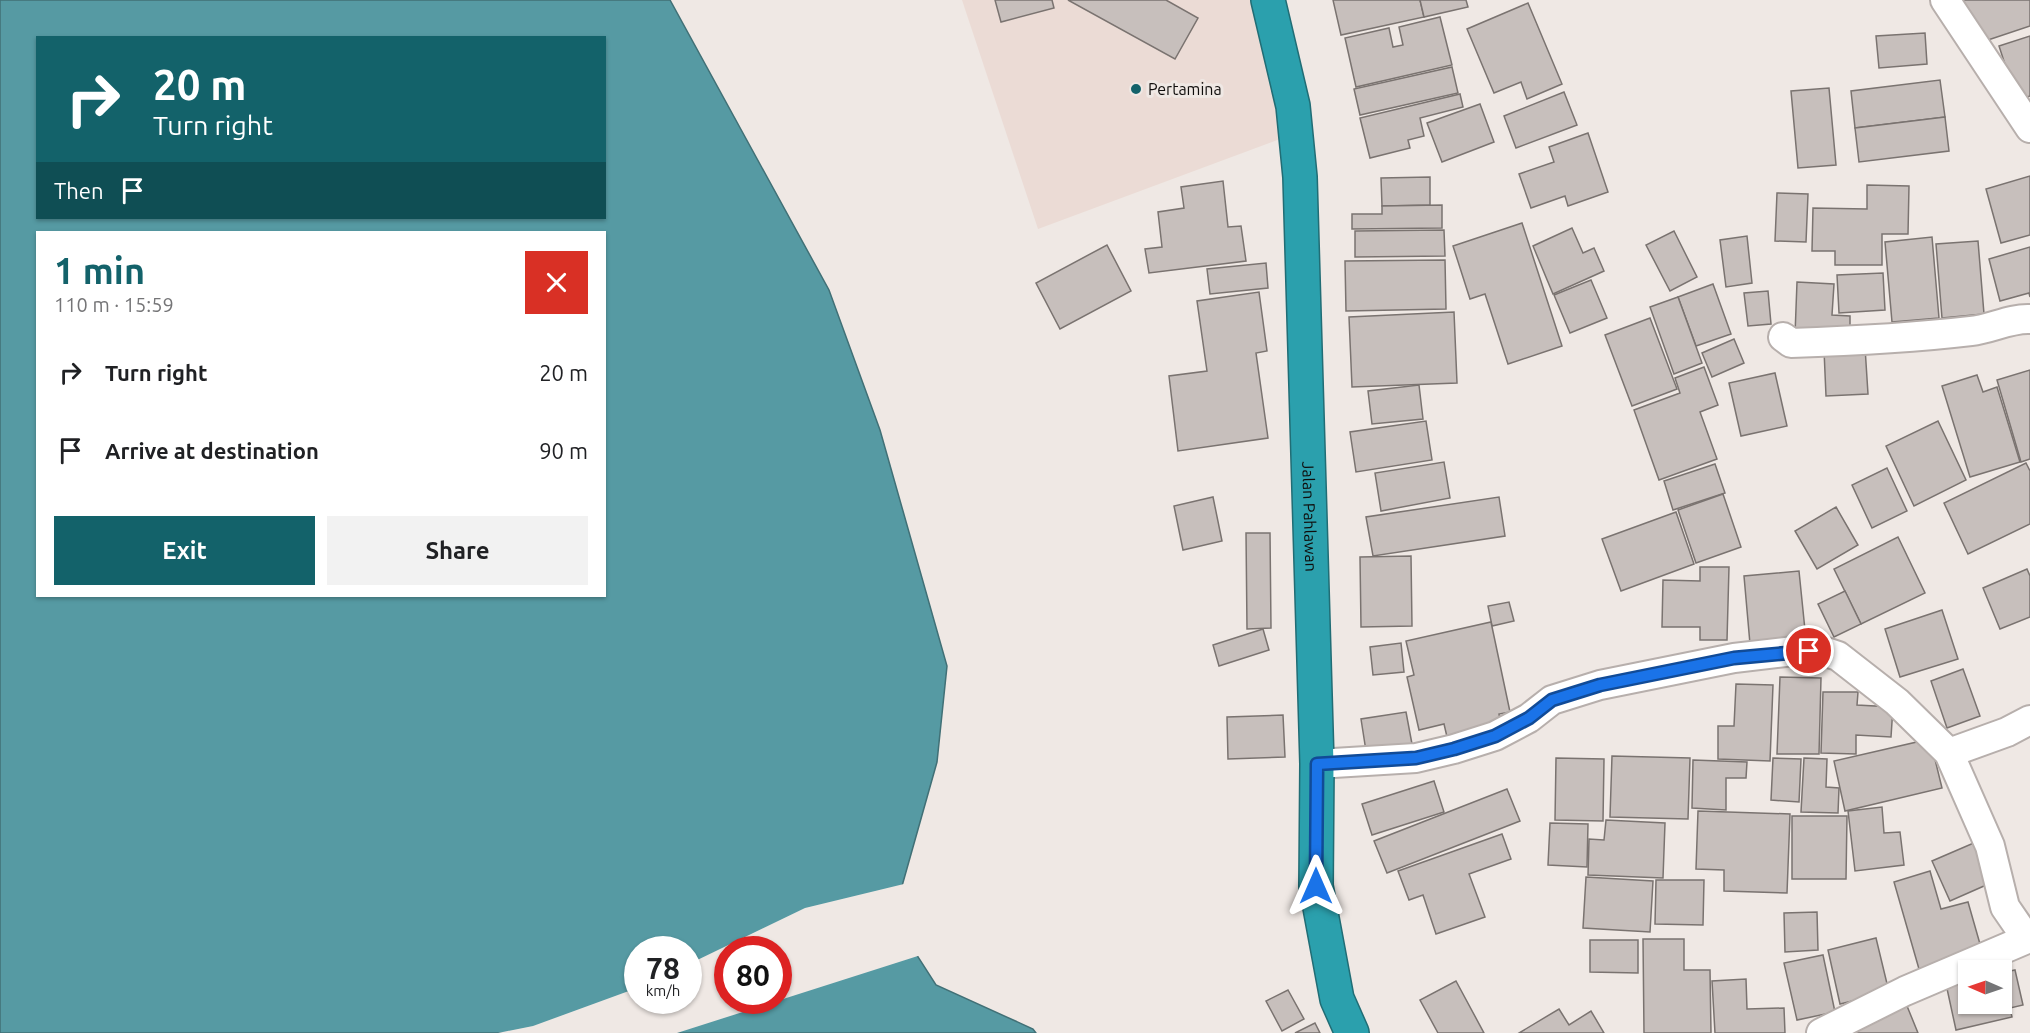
<!DOCTYPE html>
<meta charset="utf-8">
<style>
:root{--surface:#fff;--page:#f2f2f2;--text:#202124;--muted:#757577;--accent:#13626a}
body{margin:0;font-family:Ubuntu,sans-serif;background:var(--page);color:var(--text);height:100vh;display:flex;flex-direction:column;font-size:22px;white-space:nowrap}
*{box-sizing:border-box;margin:0}
p{font-size:20px;color:var(--muted)}
.icon{flex:none;width:33px;height:33px;fill:none;stroke:currentColor;stroke-width:2;stroke-linecap:round;stroke-linejoin:round}
.map{position:relative;flex:1;overflow:hidden}
.details{position:absolute;left:36px;top:231px;width:570px;height:366px;display:flex;flex-direction:column;background:var(--surface);border-radius:0px;box-shadow:0 2px 4px #0004}
.details>*{flex:none}
.top-card{position:absolute;left:36px;top:36px;width:570px;height:183px;border-radius:0px;box-shadow:0 2px 4px #0004;background:#13626a;color:#fff;overflow:hidden}
.needle{width:39px;rotate:272deg}
.tools{position:absolute;left:1958px;top:960px;display:grid;gap:12px}
.tools a{display:grid;place-items:center;width:54px;height:54px;border-radius:0px;background:var(--surface);box-shadow:0 2px 4px #0004;font-size:30px}
.speed{position:absolute;left:624px;top:936px;display:flex;gap:12px;font-size:30px;font-weight:700;text-align:center}
.speed>*{display:grid;place-content:center;width:78px;height:78px;border-radius:50%;background:var(--surface);box-shadow:0 2px 4px #0004;line-height:1}
.speed small{font-size:15px;font-weight:400}
.speed .limit{border:9px solid #d22;background:#fff;color:#111}
.pin{position:absolute;display:grid;place-items:center;width:51px;height:51px;color:#fff;margin:-26px;border:3px solid #fff;border-radius:50%;box-shadow:0 2px 6px #0007}
.me{position:absolute;width:66px;margin:-33px;rotate:0deg;stroke-linejoin:round;filter:drop-shadow(0 0 4px #0008)}
.turn{display:flex;align-items:center;gap:21px;height:126px;padding:0 18px;font-size:27px}
.turn .icon{width:78px;height:78px;stroke-width:2.5}
.turn b{display:block;font-size:42px;line-height:51px}
.then{display:flex;align-items:center;height:57px;padding:0 18px;background:#0003;gap:12px;font-size:22px}
.round{display:grid;place-items:center;flex:none;width:63px;height:63px;border-radius:0px;background:var(--page)}
.overview{display:flex;align-items:center;justify-content:space-between;height:102px;padding:0 18px}
h1{font-size:36px;font-weight:700;line-height:45px;color:var(--accent)}
.cta{display:flex;gap:12px;margin-top:auto;padding:12px 18px}
.cta a{flex:1;height:69px;border-radius:0px;background:var(--accent);color:#fff;font-size:24px;font-weight:700;line-height:69px;text-align:center}
.cta a+a{background:var(--page);color:var(--text)}
ul{padding:0;list-style:none}
li{display:flex;align-items:center;gap:18px;height:78px;padding:0 18px}
li div{flex:1}
li b{display:block;font-size:22px}
li em{font-style:normal}
.map>svg:first-child{display:block}
.built{fill:#ebdbd5}
.water{fill:#569aa3;stroke:#417076;stroke-width:1.5;fill-rule:evenodd}
.pier{fill:#efe8e4;fill-rule:evenodd}
.building{fill:#c7bfbc;stroke:#7a7370;stroke-width:1.5}
.lines{fill:none;stroke-linecap:round;stroke-linejoin:round}
.street-casing{stroke:#b7afac;stroke-width:32}
.highway-casing{stroke:#216d75;stroke-width:36}
.street{stroke:#fff;stroke-width:28}
.highway{stroke:#2ba0ad;stroke-width:33}
.route-casing{stroke:#114b97;stroke-width:15}
.route{stroke:#1a73e8;stroke-width:10}
.poi-dot{fill:#13626a;stroke:#efe8e4;stroke-width:2}
.labels{text-anchor:middle;stroke-width:6;stroke-linejoin:round;paint-order:stroke}
.poi-label{font-size:16px;fill:#0f0d0c;stroke:#efe8e4;text-anchor:start}
.street-label{font-size:16px;fill:#0f0d0c;stroke:#efe8e4}
</style>
<div class="map">
<svg width="2030" height="1033" viewBox="0 0 2030 1033">
<rect width="100%" height="100%" fill="#efe8e4"/>
<polygon class="built" points="962,0 1264,0 1288,136 1038,229"/>
<path class="water" d="M0,0H670L829,290L880,430L947,666L937,762L893,918L936,985L1033,1029L1036,1033H0ZM38,38H604V218H38ZM38,232H604V596H38ZM638,950H688V1000H638ZM728,950H778V1000H728Z"/>
<path class="pier" d="M908,883L896,918L921,955L677,1033H498L533,1026L637,988L638,1000H688L689,964L805,908ZM728,950H778V1000H728Z"/>
<g class="building">
<polygon points="995,0 1052,0 1054,8 1001,22"/>
<polygon points="1068,0 1166,0 1198,18 1175,59"/>
<polygon points="1333,0 1420,0 1424,17 1341,35"/>
<polygon points="1420,0 1466,0 1468,7 1424,17"/>
<polygon points="1962,0 2030,0 2030,26 1976,44"/>
<polygon points="1528,3 1562,84 1527,99 1521,82 1494,93 1467,29"/>
<polygon points="1440,17 1452,65 1356,87 1345,38 1389,28 1393,47 1403,45 1399,27"/>
<polygon points="1925,33 1927,64 1879,68 1876,36"/>
<polygon points="2030,36 2030,96 2017,101 1999,46"/>
<polygon points="1452,67 1458,93 1360,115 1354,89"/>
<polygon points="1940,80 1945,117 1855,128 1851,91"/>
<polygon points="1829,88 1836,165 1798,168 1791,91"/>
<polygon points="1564,92 1577,125 1516,148 1504,116"/>
<polygon points="1460,94 1463,107 1420,118 1424,136 1408,140 1410,148 1370,158 1360,118"/>
<polygon points="1480,104 1494,142 1442,162 1427,123"/>
<polygon points="1945,117 1949,151 1859,162 1855,128"/>
<polygon points="1588,133 1608,192 1568,206 1565,196 1531,208 1519,174 1554,162 1549,147"/>
<polygon points="2030,176 2030,235 2001,243 1986,189"/>
<polygon points="1430,177 1430,205 1382,206 1381,178"/>
<polygon points="1223,181 1228,227 1241,226 1246,261 1149,273 1145,249 1162,247 1158,212 1184,208 1181,187"/>
<polygon points="1867,185 1909,186 1908,234 1882,234 1882,265 1835,265 1835,251 1812,251 1813,208 1867,209"/>
<polygon points="1777,193 1808,194 1806,242 1775,241"/>
<polygon points="1442,205 1442,228 1352,229 1352,214 1382,214 1382,206"/>
<polygon points="1522,223 1562,346 1508,364 1485,294 1470,299 1453,246"/>
<polygon points="1572,228 1583,253 1594,248 1604,271 1553,294 1533,246"/>
<polygon points="1444,230 1445,256 1355,257 1355,231"/>
<polygon points="1674,231 1697,277 1670,291 1646,245"/>
<polygon points="1747,236 1752,283 1726,287 1720,240"/>
<polygon points="1932,237 1939,318 1892,322 1885,242"/>
<polygon points="1978,241 1984,314 1942,318 1936,244"/>
<polygon points="1107,245 1131,291 1060,329 1036,283"/>
<polygon points="2030,247 2030,297 2029,293 2000,301 1989,259"/>
<polygon points="1445,260 1446,309 1346,311 1345,261"/>
<polygon points="1266,263 1268,288 1210,294 1207,269"/>
<polygon points="1883,273 1885,310 1839,313 1837,275"/>
<polygon points="1591,280 1607,318 1570,333 1554,295"/>
<polygon points="1797,282 1834,284 1832,315 1850,316 1850,336 1795,335"/>
<polygon points="1713,284 1731,334 1696,346 1678,297"/>
<polygon points="1768,291 1771,324 1748,326 1744,293"/>
<polygon points="1259,292 1267,351 1256,353 1268,438 1178,451 1169,376 1207,371 1197,301"/>
<polygon points="1678,297 1702,363 1674,374 1650,307"/>
<polygon points="1454,312 1457,383 1352,387 1349,317"/>
<polygon points="1650,318 1677,389 1632,406 1605,335"/>
<polygon points="1734,339 1744,363 1712,377 1702,353"/>
<polygon points="1865,347 1868,394 1826,396 1824,350"/>
<polygon points="1704,367 1718,405 1700,412 1717,459 1659,480 1634,410 1680,393 1675,378"/>
<polygon points="2030,370 2030,459 2021,462 1997,380"/>
<polygon points="1775,373 1787,426 1741,436 1729,383"/>
<polygon points="1977,375 1983,392 1997,387 2020,462 1970,477 1942,386"/>
<polygon points="1419,385 1423,419 1372,424 1368,391"/>
<polygon points="1426,421 1432,460 1356,472 1350,432"/>
<polygon points="1938,421 1966,480 1914,506 1886,446"/>
<polygon points="1444,462 1450,498 1381,511 1375,473"/>
<polygon points="2026,463 2030,471 2030,524 1968,554 1944,503"/>
<polygon points="1715,464 1725,493 1673,510 1664,481"/>
<polygon points="1887,468 1907,511 1872,528 1852,485"/>
<polygon points="1723,494 1741,547 1696,563 1678,510"/>
<polygon points="1213,497 1222,541 1183,550 1174,506"/>
<polygon points="1499,497 1505,536 1373,556 1366,517"/>
<polygon points="1836,507 1858,545 1817,569 1795,531"/>
<polygon points="1676,512 1694,564 1621,591 1602,539"/>
<polygon points="1246,533 1270,533 1271,628 1247,629"/>
<polygon points="1898,537 1925,593 1861,624 1834,569"/>
<polygon points="1411,556 1412,626 1361,627 1360,557"/>
<polygon points="1700,567 1729,567 1727,640 1700,640 1700,627 1662,627 1663,580 1700,581"/>
<polygon points="2027,569 2030,576 2030,617 2000,629 1983,588"/>
<polygon points="1799,571 1806,640 1750,644 1744,576"/>
<polygon points="1845,591 1861,624 1834,637 1818,604"/>
<polygon points="1509,602 1514,621 1492,626 1488,606"/>
<polygon points="1942,610 1958,659 1900,677 1885,629"/>
<polygon points="1491,622 1510,712 1499,714 1502,729 1448,741 1444,724 1419,730 1407,677 1414,675 1406,641"/>
<polygon points="1263,629 1269,650 1219,666 1213,645"/>
<polygon points="1401,643 1404,672 1373,675 1370,647"/>
<polygon points="1963,669 1980,716 1947,728 1931,681"/>
<polygon points="1780,677 1821,678 1819,754 1777,754"/>
<polygon points="1736,684 1773,685 1770,761 1718,759 1718,726 1734,726"/>
<polygon points="1823,692 1858,692 1857,705 1893,707 1891,737 1856,735 1856,754 1821,753"/>
<polygon points="1406,712 1412,744 1366,751 1361,719"/>
<polygon points="1283,715 1285,757 1228,759 1227,717"/>
<polygon points="1930,739 1942,788 1845,811 1834,761"/>
<polygon points="1612,756 1690,758 1688,819 1610,817"/>
<polygon points="1556,758 1604,759 1603,821 1555,820"/>
<polygon points="1773,758 1801,759 1799,802 1771,800"/>
<polygon points="1804,758 1827,759 1826,787 1839,788 1838,813 1801,812"/>
<polygon points="1693,760 1747,762 1746,778 1726,778 1726,810 1692,808"/>
<polygon points="1434,781 1444,812 1372,835 1362,804"/>
<polygon points="1507,789 1520,821 1387,873 1374,841"/>
<polygon points="1882,807 1884,833 1900,832 1904,865 1855,871 1848,811"/>
<polygon points="1698,811 1790,814 1787,893 1724,891 1724,870 1696,869"/>
<polygon points="1792,816 1847,816 1846,879 1792,879"/>
<polygon points="1606,820 1665,823 1663,878 1588,875 1589,839 1604,840"/>
<polygon points="1550,823 1588,824 1587,867 1548,865"/>
<polygon points="1502,834 1511,859 1469,874 1485,917 1436,934 1423,895 1409,900 1398,871"/>
<polygon points="1976,842 1993,882 1950,901 1932,861"/>
<polygon points="1930,871 1941,909 1968,902 1982,951 1919,969 1894,882"/>
<polygon points="1586,877 1653,881 1650,932 1583,928"/>
<polygon points="1656,880 1704,880 1703,925 1655,924"/>
<polygon points="1817,912 1818,950 1785,952 1784,913"/>
<polygon points="1876,938 1889,992 1840,1004 1828,950"/>
<polygon points="1643,939 1684,939 1684,970 1710,970 1711,1033 1644,1033"/>
<polygon points="1590,940 1638,940 1638,973 1590,972"/>
<polygon points="1823,955 1835,1012 1797,1020 1784,963"/>
<polygon points="2015,970 2023,1005 2010,1008 2012,1017 1956,1030 1946,984 1968,980 1968,1004 2001,1004 2001,973"/>
<polygon points="1746,979 1747,1009 1784,1008 1785,1033 1715,1033 1712,981"/>
<polygon points="1456,981 1484,1033 1438,1033 1420,1000"/>
<polygon points="1288,990 1304,1019 1282,1031 1266,1001"/>
<polygon points="1907,1006 1918,1033 1845,1033"/>
<polygon points="1559,1009 1569,1025 1591,1011 1604,1033 1519,1033"/>
<polygon points="1315,1023 1320,1033 1295,1033"/>
</g>
<g class="lines">
<g class="street-casing">
<g id="street">
<polyline points="1945,0 2030,128"/>
<path d="M1783,337L1791,343C1851,341 1911,338 1971,331C1991,329 2010,318 2030,319"/>
<polyline points="1949,753 2007,732 2030,720"/>
<polyline points="1317,764 1416,758 1454,749 1495,736 1529,718 1552,700 1600,685 1734,658 1794,651 1823,651 1838,656 1897,702 1949,753 1990,846 2005,907 2027,939 2030,939"/>
<polyline points="1821,1033 1905,991 2027,939"/>
</g>
</g>
<g class="highway-casing">
<g id="highway">
<path id="s1" d="M1268,0L1293,106L1300,177L1317,764L1316,886L1337,999L1352,1033"/>
</g>
</g>
<use href="#street" class="street"/>
<use href="#highway" class="highway"/>
</g>
<g class="lines">
<g class="route-casing">
<polyline id="route" points="1316,886 1317,764 1416,758 1454,749 1495,736 1529,718 1552,700 1600,685 1734,658 1809,651"/>
</g>
<use href="#route" class="route"/>
</g>
<circle class="poi-dot" cx="1136" cy="89" r="6"/>
<g class="labels">
<g class="poi-label">
<text x="1148" y="95">Pertamina</text>
</g>
<g class="street-label">
<text dy="6" stroke="none"><textPath href="#s1" startOffset="520">Jalan Pahlawan</textPath></text>
</g>
</g>
</svg>
<div class="tools">
<a><svg class="needle" viewBox="-14 -14 28 28"><path d="M0-13l5 13h-10z" fill="#e53935"/><path d="M0 13l5-13h-10z" fill="#757577"/></svg></a>
</div>
<div class="speed"><div>78<small>km/h</small></div><div class="limit">80</div></div>
<div class="pin" style="left:1809px;top:651px;background:#d93025"><svg class="icon" aria-label="arrive" viewBox="0 0 24 24"><path d="M6 21V4h12l-3 4 3 4H6"/></svg></div>
<svg class="me" style="left:1316px;top:886px" viewBox="-20 -20 40 40"><path d="M0-17L14 15 0 8-14 15z" fill="#1a73e8" stroke="#fff" stroke-width="4"/></svg>
<div class="top-card">
<div class="turn"><svg class="icon" aria-label="right" viewBox="0 0 24 24"><path d="M7 20v-9h11M14 6l5 5-5 5"/></svg><div><b>20 m</b>Turn right</div></div>
<div class="then">Then<svg class="icon" aria-label="arrive" viewBox="0 0 24 24"><path d="M6 21V4h12l-3 4 3 4H6"/></svg></div>
</div>
<section class="details">
<div class="overview"><div><h1>1 min</h1><p>110 m · 15:59</p></div><a class="round" style="background:#d93025;color:#fff"><svg class="icon" aria-label="close" viewBox="0 0 24 24"><path d="M6 6l12 12M18 6L6 18"/></svg></a></div>
<ul>
<li><svg class="icon" aria-label="right" viewBox="0 0 24 24"><path d="M7 20v-9h11M14 6l5 5-5 5"/></svg><div><b>Turn right</b></div><em>20 m</em></li>
<li><svg class="icon" aria-label="arrive" viewBox="0 0 24 24"><path d="M6 21V4h12l-3 4 3 4H6"/></svg><div><b>Arrive at destination</b></div><em>90 m</em></li>
</ul>
<div class="cta"><a>Exit</a><a>Share</a></div>
</section>
</div>
